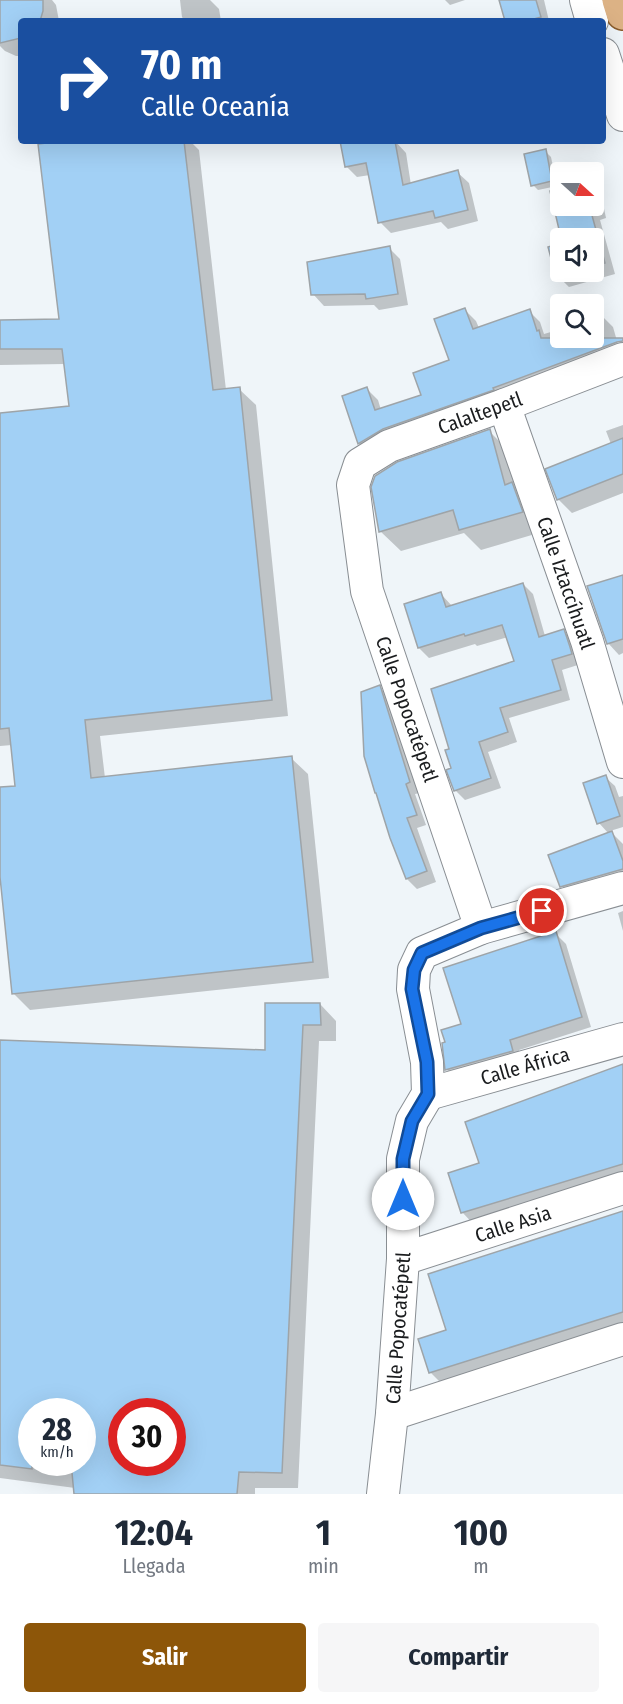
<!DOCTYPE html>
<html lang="es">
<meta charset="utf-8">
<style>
:root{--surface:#fff;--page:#f6f6f7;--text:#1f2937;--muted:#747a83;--accent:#8d5609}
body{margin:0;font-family:"Fira Sans Condensed",sans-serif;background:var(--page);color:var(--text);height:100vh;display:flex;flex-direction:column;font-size:22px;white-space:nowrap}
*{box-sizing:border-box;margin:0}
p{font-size:20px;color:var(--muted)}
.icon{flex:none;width:33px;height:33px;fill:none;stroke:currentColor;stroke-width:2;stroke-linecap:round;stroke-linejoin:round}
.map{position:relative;height:1494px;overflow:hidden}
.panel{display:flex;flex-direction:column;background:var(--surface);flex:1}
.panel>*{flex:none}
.guide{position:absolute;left:18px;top:18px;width:588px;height:126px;border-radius:6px;box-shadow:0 6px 24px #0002;background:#1a4fa0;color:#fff;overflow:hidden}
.needle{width:39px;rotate:111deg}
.controls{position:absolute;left:550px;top:162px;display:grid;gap:12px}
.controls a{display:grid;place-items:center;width:54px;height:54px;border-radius:6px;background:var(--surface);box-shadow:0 6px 24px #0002;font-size:30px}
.speed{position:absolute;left:18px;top:1398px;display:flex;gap:12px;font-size:30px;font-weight:700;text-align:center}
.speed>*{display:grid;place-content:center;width:78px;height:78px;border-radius:50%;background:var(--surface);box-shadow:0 6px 24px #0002;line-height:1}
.speed small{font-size:15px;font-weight:400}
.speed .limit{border:9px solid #d22;background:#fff;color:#111}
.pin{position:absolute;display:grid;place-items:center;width:51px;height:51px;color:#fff;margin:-26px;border:3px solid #fff;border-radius:50%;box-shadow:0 2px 6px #0007}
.me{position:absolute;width:66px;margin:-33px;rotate:0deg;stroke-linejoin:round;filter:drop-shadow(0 0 4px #0008)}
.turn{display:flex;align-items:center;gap:21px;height:126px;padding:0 24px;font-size:27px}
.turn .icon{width:78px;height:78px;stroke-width:2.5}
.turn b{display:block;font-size:42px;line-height:51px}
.eta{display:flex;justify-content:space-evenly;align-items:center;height:102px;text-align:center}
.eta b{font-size:36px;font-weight:700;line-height:42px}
.button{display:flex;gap:12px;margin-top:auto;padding:12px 24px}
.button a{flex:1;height:69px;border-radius:6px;background:var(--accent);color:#fff;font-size:24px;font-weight:700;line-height:69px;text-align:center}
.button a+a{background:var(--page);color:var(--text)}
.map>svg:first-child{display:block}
.shadow{fill:#0003;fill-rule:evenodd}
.building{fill:#a2d0f5;stroke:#9ea4a8;stroke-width:1.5;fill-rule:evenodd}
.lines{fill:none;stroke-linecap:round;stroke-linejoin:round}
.minor-casing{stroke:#898e93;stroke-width:34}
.major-casing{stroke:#895c2c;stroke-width:36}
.minor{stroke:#fff;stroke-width:32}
.major{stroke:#dcb285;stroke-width:33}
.route-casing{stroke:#114b97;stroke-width:15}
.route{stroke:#1a73e8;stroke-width:10}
.labels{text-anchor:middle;stroke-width:6;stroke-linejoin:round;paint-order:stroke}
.street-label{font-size:20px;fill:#1a1c1e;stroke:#fff}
</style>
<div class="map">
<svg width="623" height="1494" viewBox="0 0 623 1494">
<rect width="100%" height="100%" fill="#eff5f9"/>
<g class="shadow">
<polygon points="0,0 52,0 56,5 59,21 21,21 21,56 16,56 5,51 0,46"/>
<polygon points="180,0 210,0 219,9 221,21 185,21 182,17"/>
<polygon points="445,0 465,0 450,5"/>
<polygon points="500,0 544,0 549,21 506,21"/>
<polygon points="75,141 190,141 199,150 226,390 239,389 256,405 288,716 100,736 105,778 291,758 308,774 329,978 30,1010 13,993 0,862 0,789 17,787 12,745 0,746 0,415 71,407 65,364 0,365 0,322 60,321"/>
<polygon points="342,141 395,141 406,153 411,185 457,172 469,183 478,221 448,229 441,222 391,233 380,222 370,175 357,177 346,166"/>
<polygon points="534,141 549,141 538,144"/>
<polygon points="545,151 551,157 557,186 538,190 533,185"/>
<polygon points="594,187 601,194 606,218 600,220 615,274 569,287 558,276 561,245 561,272 594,272 594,238 563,238 552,192 561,190 561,206 594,206"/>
<polygon points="389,248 400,259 408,305 379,310 374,305 324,306 313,294 308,262"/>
<polygon points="465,310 476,321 479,328 529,311 540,322 544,334 561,329 561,338 594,338 594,319 602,316 613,327 621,355 370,454 359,443 344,397 367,389 378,400 381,410 423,396 451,361"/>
<polygon points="623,425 623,493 572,513 558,499 611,444 606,431"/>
<polygon points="489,431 510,452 542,532 481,550 464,533 401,551 380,531"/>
<polygon points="623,576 623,653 619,655 608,643"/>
<polygon points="523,584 533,594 545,636 563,630 573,641 581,664 562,670 570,700 509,718 517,742 488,752 501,788 465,800 455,790 451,750 516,662 508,637 477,646 475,644 429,658 419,648 406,605 441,594 452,606"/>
<polygon points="379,687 390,697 420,793 415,794 426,825 417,828 436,882 417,889 407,879 378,794"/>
<polygon points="605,777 615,786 619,797 623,796 623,827 610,831 623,844 623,883 573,897 562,886 609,834 599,823"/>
<polygon points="623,911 623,931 618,913"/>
<polygon points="555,933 566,944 591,1027 519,1050 523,1062 457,1080 447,1070 443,1044"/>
<path d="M320,1004L336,1021V1041H319L298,1488H255V1494H75V1488L0,1478V1041L266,1052ZM32,1412H82V1462H32ZM122,1412H172V1462H122Z"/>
<polygon points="623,1066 623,1183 477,1228 462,1212 481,1164"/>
<polygon points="623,1213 623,1337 450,1392 430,1372 447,1331"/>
</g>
<g class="building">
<polygon points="0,0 43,0 43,11 40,21 21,21 21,38 0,43"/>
<polygon points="499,0 536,0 541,17 527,21 505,21"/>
<polygon points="63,141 184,141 213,390 240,387 272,700 85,720 91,778 292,756 313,962 12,994 0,877 0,787 15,786 9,728 0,729 0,413 69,406 62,349 0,349 0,320 59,319 38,144"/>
<polygon points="340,141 395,141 403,185 458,170 468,210 435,218 433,211 378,223 366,163 345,167"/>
<polygon points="546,149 552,181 531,186 524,154"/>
<polygon points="561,188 561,206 594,206 594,198 596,207 590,208 605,263 594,266 594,238 561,238 550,191"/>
<polygon points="561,243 561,272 574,272 556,277 548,247"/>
<polygon points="390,246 398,294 366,299 365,294 311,295 307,262"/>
<polygon points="465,308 473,329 530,309 537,331 539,330 541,338 623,338 623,341 617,342 493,388 494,390 383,429 358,444 342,396 367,387 375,410 421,395 413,373 449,360 434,319"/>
<polygon points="490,429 505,485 512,482 523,512 459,530 453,510 379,532 371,487 375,476 397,462"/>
<polygon points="623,438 623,474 557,500 545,469"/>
<polygon points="623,575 623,639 607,644 587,586"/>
<polygon points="523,583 539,637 564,629 570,647 572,654 552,660 561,690 500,708 508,732 479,742 491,778 454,791 446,770 451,768 445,750 449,749 431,689 514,661 502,625 465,636 464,634 418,648 404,604 441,592 446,607"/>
<polygon points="380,685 410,782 406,784 417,815 407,818 427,871 406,879 390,838 376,793 375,793 364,756 361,692"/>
<polygon points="606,775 620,816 597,824 583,783"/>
<polygon points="612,831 623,861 623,869 560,887 548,855"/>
<polygon points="556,931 582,1017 510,1040 513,1051 445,1070 442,1043 445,1042 441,1030 461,1024 443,968"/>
<path d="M265,1003H320L321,1025H303L282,1473L239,1472L237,1494H74L71,1462H82V1412H32V1469L0,1465V1040L265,1050ZM122,1412H172V1462H122Z"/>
<polygon points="623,1064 623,1164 461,1213 448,1173 479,1163 465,1122"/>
<polygon points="623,1211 623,1312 429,1373 418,1339 446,1330 428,1274"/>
</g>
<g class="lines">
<g class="minor-casing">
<g id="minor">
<polyline points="586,0 592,21"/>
<polyline points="603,54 623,115"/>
<polyline points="504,405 587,641 623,762"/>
<polyline points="481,928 367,591 353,485 360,464 389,446 504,405 623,359"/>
<polyline points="428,1094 623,1039"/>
<polyline points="403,1259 623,1188"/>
<polyline points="392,1414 623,1339"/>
<polyline points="383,1494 392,1414 403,1259 403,1159 412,1121 428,1094 427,1062 413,989 414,970 422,953 481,928 623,888"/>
</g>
</g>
<g class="major-casing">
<polyline id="major" points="619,0 623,13"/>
</g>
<use href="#minor" class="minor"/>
<use href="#major" class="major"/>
</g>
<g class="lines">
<g class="route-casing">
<polyline id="route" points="403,1199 403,1159 412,1121 428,1094 427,1062 412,989 414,970 422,953 481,928 542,911"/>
</g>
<use href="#route" class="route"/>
</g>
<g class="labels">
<g class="street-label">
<text transform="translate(480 413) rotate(-20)" y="7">Calaltepetl</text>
<text transform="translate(566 583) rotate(71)" y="7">Calle Iztaccíhuatl</text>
<text transform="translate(407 709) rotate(71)" y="7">Calle Popocatépetl</text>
<text transform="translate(525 1066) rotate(-16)" y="7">Calle África</text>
<text transform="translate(513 1224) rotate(-18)" y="7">Calle Asia</text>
<text transform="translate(398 1328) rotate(-86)" y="7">Calle Popocatépetl</text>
</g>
</g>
</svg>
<div class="controls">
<a><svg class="needle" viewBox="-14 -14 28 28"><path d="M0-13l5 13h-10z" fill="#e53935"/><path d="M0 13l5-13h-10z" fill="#747a83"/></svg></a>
<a><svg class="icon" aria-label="sound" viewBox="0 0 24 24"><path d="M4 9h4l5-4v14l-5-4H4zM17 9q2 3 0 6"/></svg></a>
<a><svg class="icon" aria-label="search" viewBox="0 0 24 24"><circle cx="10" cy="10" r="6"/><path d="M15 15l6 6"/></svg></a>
</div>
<div class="speed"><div>28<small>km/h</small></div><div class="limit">30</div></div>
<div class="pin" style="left:542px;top:911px;background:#d93025"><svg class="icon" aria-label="arrive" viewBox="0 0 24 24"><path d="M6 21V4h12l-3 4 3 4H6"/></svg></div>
<svg class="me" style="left:403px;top:1199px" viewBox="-20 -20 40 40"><circle r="19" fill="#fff"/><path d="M0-13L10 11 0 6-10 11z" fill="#1a73e8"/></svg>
<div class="guide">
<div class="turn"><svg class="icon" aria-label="right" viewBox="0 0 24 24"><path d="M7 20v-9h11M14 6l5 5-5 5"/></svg><div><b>70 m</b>Calle Oceanía</div></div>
</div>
</div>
<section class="panel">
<div class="eta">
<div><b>12:04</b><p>Llegada</p></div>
<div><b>1</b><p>min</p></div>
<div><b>100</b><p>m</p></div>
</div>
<div class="button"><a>Salir</a><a>Compartir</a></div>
</section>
